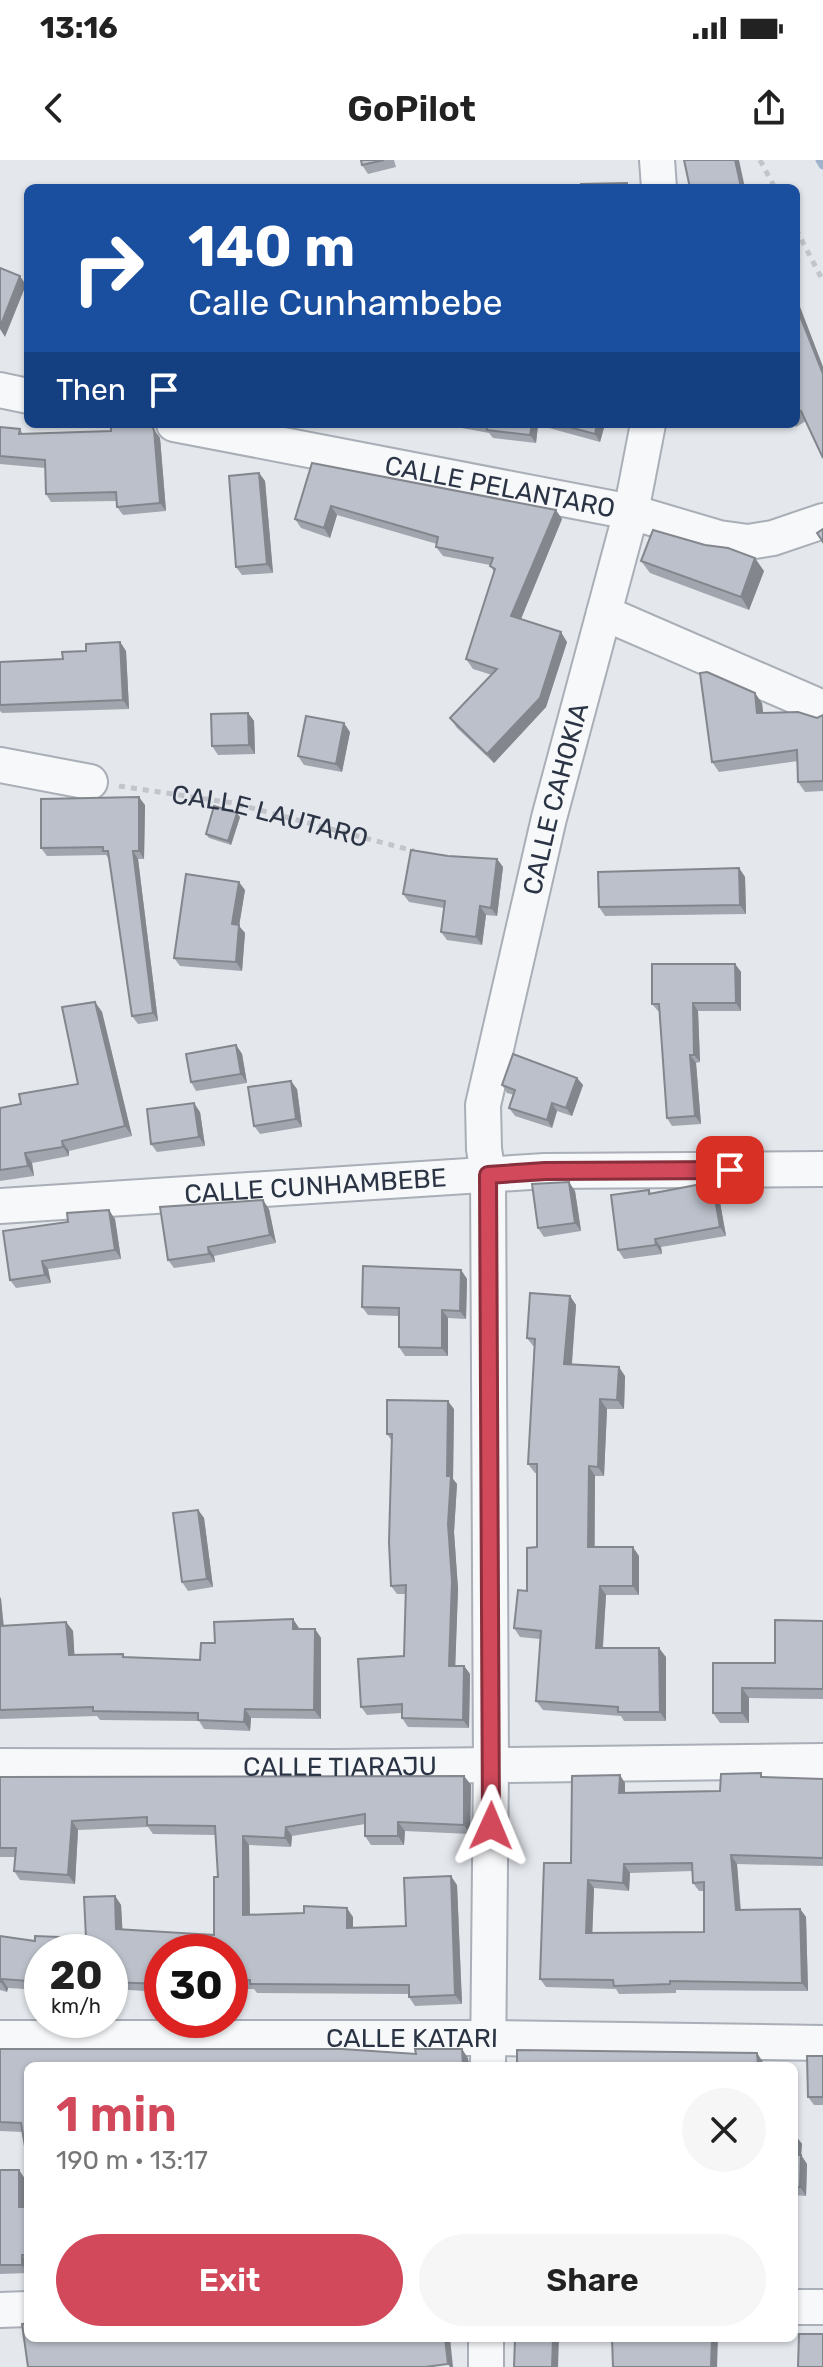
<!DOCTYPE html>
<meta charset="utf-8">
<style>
:root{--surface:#fff;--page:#f6f6f6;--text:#222;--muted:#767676;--accent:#d1495b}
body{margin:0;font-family:Rubik,sans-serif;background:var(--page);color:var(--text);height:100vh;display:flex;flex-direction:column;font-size:30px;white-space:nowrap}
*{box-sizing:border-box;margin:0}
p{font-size:26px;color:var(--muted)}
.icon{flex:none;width:44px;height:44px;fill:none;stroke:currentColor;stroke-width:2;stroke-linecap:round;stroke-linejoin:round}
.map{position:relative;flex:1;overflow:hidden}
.drawer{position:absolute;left:24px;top:1902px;width:774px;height:280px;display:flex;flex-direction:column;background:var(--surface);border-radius:12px;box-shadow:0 2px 6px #0004}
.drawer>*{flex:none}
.guide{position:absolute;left:24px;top:24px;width:776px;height:244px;border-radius:12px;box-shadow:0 2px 6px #0004;background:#1a4fa0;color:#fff;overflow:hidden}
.speed{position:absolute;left:24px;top:1774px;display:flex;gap:16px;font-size:40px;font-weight:700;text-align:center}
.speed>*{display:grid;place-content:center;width:104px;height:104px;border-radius:50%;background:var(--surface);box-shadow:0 2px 6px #0004;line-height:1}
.speed small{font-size:20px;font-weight:400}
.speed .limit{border:12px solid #d22;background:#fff;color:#111}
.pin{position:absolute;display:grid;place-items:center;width:68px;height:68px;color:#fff;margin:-34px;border-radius:16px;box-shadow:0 4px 12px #0006}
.me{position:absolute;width:88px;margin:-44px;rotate:1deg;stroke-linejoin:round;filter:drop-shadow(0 0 6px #0008)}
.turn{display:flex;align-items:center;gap:28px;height:168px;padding:0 32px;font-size:36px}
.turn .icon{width:104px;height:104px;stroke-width:2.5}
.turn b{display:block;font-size:56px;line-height:68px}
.then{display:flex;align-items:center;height:76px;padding:0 32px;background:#0003;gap:16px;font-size:30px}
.round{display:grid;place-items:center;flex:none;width:84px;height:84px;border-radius:42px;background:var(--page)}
.head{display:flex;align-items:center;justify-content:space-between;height:136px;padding:0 32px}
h1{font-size:48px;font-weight:600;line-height:60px;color:var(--accent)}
.button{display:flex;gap:16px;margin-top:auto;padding:16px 32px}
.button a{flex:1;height:92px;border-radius:48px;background:var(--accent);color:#fff;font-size:32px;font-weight:600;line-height:92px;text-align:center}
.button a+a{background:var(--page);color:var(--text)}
.status{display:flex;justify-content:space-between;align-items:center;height:56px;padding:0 40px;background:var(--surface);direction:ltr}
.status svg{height:22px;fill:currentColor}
header{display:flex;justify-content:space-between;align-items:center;height:104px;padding:0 32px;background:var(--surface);font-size:36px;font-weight:600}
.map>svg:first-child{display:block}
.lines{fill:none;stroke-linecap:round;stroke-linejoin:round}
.stream{stroke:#9fb4cc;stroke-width:9}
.minor-casing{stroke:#a9aeb7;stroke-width:38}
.path{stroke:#c2c5cb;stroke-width:5;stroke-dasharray:6 6;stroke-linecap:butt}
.minor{stroke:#f7f8fa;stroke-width:34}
.wall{fill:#a1a5ae;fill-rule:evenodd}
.shaded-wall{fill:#83868d}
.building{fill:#bbc0ca;stroke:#83868d;stroke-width:2;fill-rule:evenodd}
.route-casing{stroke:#882f3b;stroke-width:20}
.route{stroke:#d1495b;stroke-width:14}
.labels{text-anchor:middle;stroke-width:6;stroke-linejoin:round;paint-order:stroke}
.street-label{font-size:26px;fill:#2b3445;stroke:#f4f6f9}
</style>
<div class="status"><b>13:16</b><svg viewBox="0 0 49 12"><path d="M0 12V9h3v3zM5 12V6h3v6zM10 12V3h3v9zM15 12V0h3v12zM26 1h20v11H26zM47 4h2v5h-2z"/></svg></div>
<header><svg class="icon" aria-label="back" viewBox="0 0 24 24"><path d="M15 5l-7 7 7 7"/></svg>GoPilot<svg class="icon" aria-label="share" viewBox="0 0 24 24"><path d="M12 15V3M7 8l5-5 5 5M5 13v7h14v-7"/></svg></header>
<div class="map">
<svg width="823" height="2207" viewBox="0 0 823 2207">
<rect width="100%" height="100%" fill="#e4e7ec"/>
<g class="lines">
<polyline class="stream" points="820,0 823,5"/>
<g class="minor-casing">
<g id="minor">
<polyline points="657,0 659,28"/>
<polyline points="0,230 28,236"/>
<path id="s2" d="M174,264L631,352L719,378L748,382L773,378L823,361"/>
<polyline points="604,453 823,548"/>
<polyline points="0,605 90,622"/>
<path id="s3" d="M0,1046L545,1011L823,1009"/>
<path id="s4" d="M0,1606L337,1607L823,1601"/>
<path id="s5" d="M0,1878H489L823,1883"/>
<path id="s6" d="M488,1906L491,1605L488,1015L484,989L483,945L549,658L631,352L648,264"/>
<polyline points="794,2147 823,2147"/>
<polyline points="0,2150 28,2149"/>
<polyline points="486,2207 486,2178"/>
</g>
</g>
<g class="path">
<polyline points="760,0 775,28"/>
<polyline points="796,69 823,121"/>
<path id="s1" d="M119,626L233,643L414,691"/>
</g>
<use href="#minor" class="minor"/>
</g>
<g class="wall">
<polygon points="361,0 394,0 396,7 368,14 362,5"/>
<polygon points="796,142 800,147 823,207 823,298 806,261 796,267 794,264 796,264"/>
<polygon points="150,264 160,278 166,351 123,355 117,347 117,341 51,342 46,334 45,308 0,304 0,267 20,269 23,274 111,271"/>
<polygon points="440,264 605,264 600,282 538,265 536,283 493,278 489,273"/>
<polygon points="312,303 562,359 521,459 567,482 546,547 494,603 457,568 450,558 492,515 473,509 466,499 494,412 490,405 443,396 436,387 437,384 337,355 330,378 301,368 295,359"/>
<polygon points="259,313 265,321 273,413 242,415 236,407"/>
<polygon points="641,401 764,411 749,450 650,413"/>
<polygon points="120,482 126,491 129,549 2,553 0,551 0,502 63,499 86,491"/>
<polygon points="762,543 763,553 817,558 823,555 823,631 805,632 798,622 798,601 719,612 712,602"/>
<polygon points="248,553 254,561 255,594 218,595 212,586"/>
<polygon points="350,572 342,612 304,605 298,596"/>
<polygon points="145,645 144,699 138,699 158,861 138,864 132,856 109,699 106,695 47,696 41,688"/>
<polygon points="240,657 231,685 209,678 206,674"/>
<polygon points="448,696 497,699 503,707 497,756 486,755 482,785 447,780 441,772 444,748 409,742 403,734"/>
<polygon points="739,708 745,717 746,754 605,756 599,747"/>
<polygon points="245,730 239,766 245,773 242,811 180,806 174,798"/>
<polygon points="735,804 741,812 741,851 698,851 700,902 696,903 701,964 672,966 667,958 659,851 658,851 652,844"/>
<polygon points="95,842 102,852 132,976 69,991 69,996 32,1003 34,1016 0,1021 0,948 21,944 78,924"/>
<polygon points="236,885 242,894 247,923 196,931 191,922"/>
<polygon points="577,918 583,925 572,956 557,951 552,968 515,956 509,948 514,935 507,933 502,925"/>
<polygon points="297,929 302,967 260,974 254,966"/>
<polygon points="200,952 205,986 157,992 151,984"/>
<polygon points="712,1022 718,1031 726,1076 661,1087 662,1094 624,1099 618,1090 649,1030 651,1033"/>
<polygon points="575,1031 581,1071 544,1077 538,1068"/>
<polygon points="269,1049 276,1083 214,1096 215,1102 174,1108 168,1100"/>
<polygon points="115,1059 121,1099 48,1109 51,1123 16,1128 10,1120"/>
<polygon points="461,1110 467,1119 466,1159 448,1158 448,1196 405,1196 399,1187 399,1156 368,1155 362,1147"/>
<polygon points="570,1136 576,1145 572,1204 625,1216 624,1249 607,1249 604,1316 595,1316 595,1387 639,1396 639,1435 606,1435 603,1488 666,1497 666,1561 624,1561 621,1556 543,1550 536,1541 540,1479 520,1477 514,1468 527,1431 537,1387 537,1313 535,1313 528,1304 534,1187 527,1178"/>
<polygon points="454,1249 453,1319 457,1324 454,1372 458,1429 455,1506 464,1506 470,1514 469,1568 408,1567 402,1558 402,1553 367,1555 361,1547 404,1496 406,1434 397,1434 391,1426 392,1281 387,1274"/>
<polygon points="198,1350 204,1358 213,1427 188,1431 182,1422"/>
<polygon points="0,1437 1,1439 4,1466 66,1462 73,1471 74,1495 123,1494 125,1497 200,1500 215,1483 293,1459 299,1469 315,1469 321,1478 321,1559 251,1558 250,1571 204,1569 199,1561 100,1560 97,1556 0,1559"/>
<polygon points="823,1461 823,1539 749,1538 749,1563 720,1563 713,1553 713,1503 775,1503"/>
<polygon points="464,1616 471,1625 470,1674 405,1671 404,1685 371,1685 365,1676 365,1664 292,1676 291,1687 249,1685 250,1754 353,1757 353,1768 406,1766 457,1725 462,1844 415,1846 409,1837 409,1834 257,1833 254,1829 230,1829 230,1792 162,1792 162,1832 129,1830 110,1831 110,1792 42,1792 42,1830 8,1828 7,1832 0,1830 0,1776 35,1781 86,1778 115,1736 121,1745 122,1769 214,1775 218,1717 216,1675 153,1674 148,1667 78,1670 75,1724 20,1720 14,1711 15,1697 0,1697 0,1617"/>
<path d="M764,1617L823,1619V1706L737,1704L741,1750L800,1749L806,1757L808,1831L676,1830V1833L619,1834L616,1829L546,1827L540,1819L571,1703L625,1623V1633L720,1631ZM693,1711V1723L699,1731H704V1772L592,1773L594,1728L629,1731L630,1713Z"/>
<polygon points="0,1889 468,1898 469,1906 28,1906 28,1995 26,1992 23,1972 0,1971"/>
<polygon points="823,1896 823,1945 814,1945 808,1937"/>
<polygon points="794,1975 795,1975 802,1984 801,1995 807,2004 806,2036 794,2035"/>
<polygon points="0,2010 19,2010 25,2019 25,2047 28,2047 28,2113 0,2114"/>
</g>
<g class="shaded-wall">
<polygon points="735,0 739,0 745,28 741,27"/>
<polygon points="20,116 26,125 5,177 0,169 0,167"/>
<polygon points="796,142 800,147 823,207 823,214 796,146"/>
<polygon points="532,264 537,264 538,265 536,283 530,275"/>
<polygon points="597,264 605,264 600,282 595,274"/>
<polygon points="154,270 160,278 166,351 160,343"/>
<polygon points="259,313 265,321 273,413 267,404"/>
<polygon points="331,346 337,355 330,378 324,368"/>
<polygon points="556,350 562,359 518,466 511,456"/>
<polygon points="755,398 764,411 749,450 741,437"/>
<polygon points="561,472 567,482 546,547 494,603 487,594"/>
<polygon points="120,482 126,491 129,549 123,540"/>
<polygon points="755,533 762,543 764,563 757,553"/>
<polygon points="248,553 254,561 255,594 249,585"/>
<polygon points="344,563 350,572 342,612 336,604"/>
<polygon points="139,637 145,645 144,699 139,691"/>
<polygon points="237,653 240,657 231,685 228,681"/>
<polygon points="133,691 138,699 158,861 153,853"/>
<polygon points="497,699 503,707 497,756 491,748"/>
<polygon points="739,708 745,717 746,754 740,745"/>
<polygon points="239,722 245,730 239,766 245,773 242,811 236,802 232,764"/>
<polygon points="480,746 486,755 482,785 476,777"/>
<polygon points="735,804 741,812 741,851 736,843"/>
<polygon points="95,842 102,852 132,976 125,966"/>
<polygon points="693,843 698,851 700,902 694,895"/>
<polygon points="236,885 242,894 247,923 241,914"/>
<polygon points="690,895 696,903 701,964 695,956"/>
<polygon points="577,918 583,925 572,956 566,948"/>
<polygon points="291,921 297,929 302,967 296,959"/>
<polygon points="194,943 200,952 205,986 199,977"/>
<polygon points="552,943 557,951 552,968 547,960"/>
<polygon points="62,981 69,991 69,996 63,987"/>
<polygon points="25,993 32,1003 34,1016 28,1006"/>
<polygon points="569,1022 575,1031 581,1071 575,1063"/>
<polygon points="712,1022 718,1031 726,1076 720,1067"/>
<polygon points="263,1040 269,1049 276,1083 270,1075"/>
<polygon points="109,1050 115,1059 121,1099 115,1090"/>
<polygon points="655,1079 661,1087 662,1094 656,1085"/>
<polygon points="208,1087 214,1096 215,1102 209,1094"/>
<polygon points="42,1101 48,1109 51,1123 45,1115"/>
<polygon points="461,1110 467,1119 466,1159 460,1151"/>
<polygon points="570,1136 576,1145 571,1213 564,1204"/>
<polygon points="442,1150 448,1158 448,1196 442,1188"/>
<polygon points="619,1207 625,1216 624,1249 617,1240"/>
<polygon points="600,1239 607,1249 604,1316 598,1307"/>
<polygon points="448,1241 454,1249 453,1319 457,1324 454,1372 458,1429 455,1514 449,1506 447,1316"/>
<polygon points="589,1306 595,1316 594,1396 588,1387"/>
<polygon points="198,1350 204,1358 213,1427 207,1419"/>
<polygon points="633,1387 639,1396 639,1435 633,1426"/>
<polygon points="600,1426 606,1435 602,1497 596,1488"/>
<polygon points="0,1437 1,1439 4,1475 0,1469"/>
<polygon points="293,1459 299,1468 299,1478 293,1469"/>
<polygon points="66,1462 73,1471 75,1503 69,1495"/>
<polygon points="315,1469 321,1478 321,1559 314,1550"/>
<polygon points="659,1488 666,1497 666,1561 660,1552"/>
<polygon points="464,1506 470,1514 469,1568 463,1560"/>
<polygon points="742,1528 749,1538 749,1563 742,1553"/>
<polygon points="245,1549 251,1558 250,1571 244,1562"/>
<polygon points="620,1615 625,1623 625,1641 619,1633"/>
<polygon points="464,1616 471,1625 470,1674 464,1665"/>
<polygon points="72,1661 78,1670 75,1724 68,1715"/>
<polygon points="398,1662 405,1671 404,1685 398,1676"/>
<polygon points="286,1667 292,1676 291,1687 285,1678"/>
<polygon points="243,1676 249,1685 250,1764 243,1755"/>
<polygon points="731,1695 737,1704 741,1759 736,1750"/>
<polygon points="624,1704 630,1713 629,1731 623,1723"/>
<polygon points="451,1716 457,1725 462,1844 455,1835"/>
<polygon points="588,1720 594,1728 592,1782 586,1773"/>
<polygon points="115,1736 121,1745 123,1778 116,1769"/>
<polygon points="347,1748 353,1757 353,1777 347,1768"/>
<polygon points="800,1749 806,1757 808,1831 802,1823"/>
<polygon points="2,1819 8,1828 7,1832 1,1822"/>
<polygon points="462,1889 468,1898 469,1906 463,1906"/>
<polygon points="757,1893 763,1902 763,1906 758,1906"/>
<polygon points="795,1975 802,1984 801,1995 807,2004 806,2036 800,2027 795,1995"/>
<polygon points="19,2010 25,2019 25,2056 19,2047"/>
<polygon points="22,2095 28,2103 28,2113 22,2105"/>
<polygon points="445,2178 450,2178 453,2207 450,2207 448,2204"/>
<polygon points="553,2178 559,2178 558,2207 552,2207"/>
<polygon points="712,2178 718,2178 717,2207 711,2207"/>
</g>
<g class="building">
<polygon points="361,0 384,0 362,5"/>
<polygon points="684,0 735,0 741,27 690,28"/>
<polygon points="627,23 627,28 581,28 581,24"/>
<polygon points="0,108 20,116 0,167"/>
<polygon points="796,146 823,214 823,298 801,251 796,254"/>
<polygon points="144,264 150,264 154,270 160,343 117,347 116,332 46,334 45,300 0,296 0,267 20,269 19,274 111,271 111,267"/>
<polygon points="477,264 532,264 530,275 487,270 487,266"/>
<polygon points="558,264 597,264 595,274"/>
<polygon points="312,303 556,350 511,456 561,472 540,538 487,594 450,558 497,509 466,499 495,409 490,406 493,398 436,387 438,377 331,346 324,368 295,359"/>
<polygon points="259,313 267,404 236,407 229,316"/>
<polygon points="823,369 823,382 817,373"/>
<polygon points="653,370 705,385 728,388 755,398 741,437 641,401"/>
<polygon points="120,482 123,540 0,545 0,502 63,499 62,492 86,491 86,484"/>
<polygon points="707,512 755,533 757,553 798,552 817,558 823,555 823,621 798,622 797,590 712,602 700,513"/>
<polygon points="248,553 249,585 212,586 211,554"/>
<polygon points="306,556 344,563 336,604 298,596"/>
<polygon points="139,637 139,691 133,691 153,853 132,856 108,691 103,691 103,687 41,688 41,639"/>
<polygon points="214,646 237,653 228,681 206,674"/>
<polygon points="411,690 448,696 497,699 491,748 480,746 476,777 441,772 445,741 403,734"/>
<polygon points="739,708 740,745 599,747 598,712"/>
<polygon points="186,714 239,722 232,764 239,765 236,802 174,798"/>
<polygon points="652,804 735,804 736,843 693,843 694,895 690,895 695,956 667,958 659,844 652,844"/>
<polygon points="95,842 125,966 62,981 63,987 25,993 28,1006 0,1010 0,948 21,944 19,934 78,924 62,847"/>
<polygon points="236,885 241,914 191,922 186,894"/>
<polygon points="513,894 577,918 566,948 552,943 547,960 509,948 515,930 502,925"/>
<polygon points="291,921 296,959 254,966 248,927"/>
<polygon points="194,943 199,977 151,984 147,949"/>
<polygon points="569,1022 575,1063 538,1068 532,1024"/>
<polygon points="712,1022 720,1067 655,1079 656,1085 618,1090 611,1035 649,1030 649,1034"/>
<polygon points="263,1040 270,1075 208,1087 209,1094 168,1100 160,1047"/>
<polygon points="109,1050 115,1090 42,1101 45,1115 10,1120 3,1071 68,1062 67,1053"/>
<polygon points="363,1106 461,1110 460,1151 442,1150 442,1188 399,1187 399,1148 362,1147"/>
<polygon points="530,1133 570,1136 564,1204 619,1207 617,1240 600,1239 598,1307 589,1306 588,1387 633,1387 633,1426 600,1426 596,1488 659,1488 660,1552 618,1552 618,1547 536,1541 541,1471 514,1468 518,1430 527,1431 527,1388 537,1387 537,1304 528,1304 535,1179 527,1178"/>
<polygon points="387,1240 448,1241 447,1316 451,1316 448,1364 452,1421 449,1506 464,1506 463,1560 402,1558 402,1544 361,1547 358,1499 404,1496 406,1425 391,1426 389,1382 392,1274 387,1274"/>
<polygon points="198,1350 207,1419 182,1422 173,1353"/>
<polygon points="293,1459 293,1469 315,1469 314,1550 245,1549 244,1562 198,1560 198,1553 93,1551 93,1547 0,1550 0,1466 66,1462 69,1495 123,1494 123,1497 200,1500 201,1483 215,1483 214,1462"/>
<polygon points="775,1460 823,1461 823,1529 742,1528 742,1553 713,1553 713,1503 775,1503"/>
<path d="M761,1613V1617L823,1619V1698L731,1695L736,1750L800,1749L802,1823L670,1821V1824L614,1826L613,1820L540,1819L544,1703H571L572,1616L620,1615L619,1633L720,1631L721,1614ZM692,1703L693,1723L704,1722V1772L586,1773L588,1720L623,1723L624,1704Z"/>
<polygon points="464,1616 464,1665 398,1662 398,1676 365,1676 365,1654 286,1667 285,1678 243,1676 243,1755 304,1753 304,1746 347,1748 347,1768 406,1766 404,1718 451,1716 455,1835 409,1837 409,1825 250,1824 250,1820 230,1820 230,1792 162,1792 162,1824 110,1822 110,1792 42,1792 42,1822 2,1819 1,1822 0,1822 0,1776 35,1781 35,1776 86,1778 84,1737 115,1736 116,1769 214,1775 214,1717 218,1717 215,1666 147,1665 147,1657 72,1661 68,1715 14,1711 16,1688 0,1688 0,1617"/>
<polygon points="0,1889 342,1889 416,1894 415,1889 462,1889 463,1906 28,1906 28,1992 26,1992 21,1963 0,1962"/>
<polygon points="517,1890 757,1893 758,1906 517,1906"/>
<polygon points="807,1896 823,1896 823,1937 808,1937"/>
<polygon points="794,1975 795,1975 795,1995 801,1995 800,2027 794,2027"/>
<polygon points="0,2010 19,2010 19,2047 28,2047 28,2095 22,2095 22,2105 0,2105"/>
<polygon points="28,2163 28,2178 445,2178 448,2204 425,2207 28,2207 22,2164"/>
<polygon points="799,2174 823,2174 823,2207 798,2207"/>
<polygon points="515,2178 553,2178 552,2207 514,2207"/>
<polygon points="612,2178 712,2178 711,2207 613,2207"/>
</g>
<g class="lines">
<g class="route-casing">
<polyline id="route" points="491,1666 488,1015 545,1011 730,1010"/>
</g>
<use href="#route" class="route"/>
</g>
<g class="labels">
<g class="street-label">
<text dy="9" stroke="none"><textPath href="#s2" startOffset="332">CALLE PELANTARO</textPath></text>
<text dy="9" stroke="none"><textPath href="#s6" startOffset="1276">CALLE CAHOKIA</textPath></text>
<text dy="9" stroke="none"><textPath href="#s1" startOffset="154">CALLE LAUTARO</textPath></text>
<text dy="9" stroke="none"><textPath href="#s3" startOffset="316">CALLE CUNHAMBEBE</textPath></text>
<text dy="9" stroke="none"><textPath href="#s4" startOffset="340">CALLE TIARAJU</textPath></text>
<text dy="9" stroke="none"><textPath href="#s5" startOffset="412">CALLE KATARI</textPath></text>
</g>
</g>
</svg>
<div class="speed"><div>20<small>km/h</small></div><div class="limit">30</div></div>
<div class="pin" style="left:730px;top:1010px;background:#d93025"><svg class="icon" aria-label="arrive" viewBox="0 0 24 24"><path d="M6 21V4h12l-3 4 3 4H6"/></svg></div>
<svg class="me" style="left:491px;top:1666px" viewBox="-20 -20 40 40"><path d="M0-17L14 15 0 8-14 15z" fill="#d1495b" stroke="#fff" stroke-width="4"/></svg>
<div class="guide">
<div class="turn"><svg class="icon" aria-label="right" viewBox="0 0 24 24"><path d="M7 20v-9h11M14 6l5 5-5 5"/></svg><div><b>140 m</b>Calle Cunhambebe</div></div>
<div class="then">Then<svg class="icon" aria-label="arrive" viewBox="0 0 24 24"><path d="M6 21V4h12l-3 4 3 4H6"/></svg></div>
</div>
<section class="drawer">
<div class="head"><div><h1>1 min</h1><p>190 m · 13:17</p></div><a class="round"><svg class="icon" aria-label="close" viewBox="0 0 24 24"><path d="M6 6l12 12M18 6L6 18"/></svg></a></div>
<div class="button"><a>Exit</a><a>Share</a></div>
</section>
</div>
